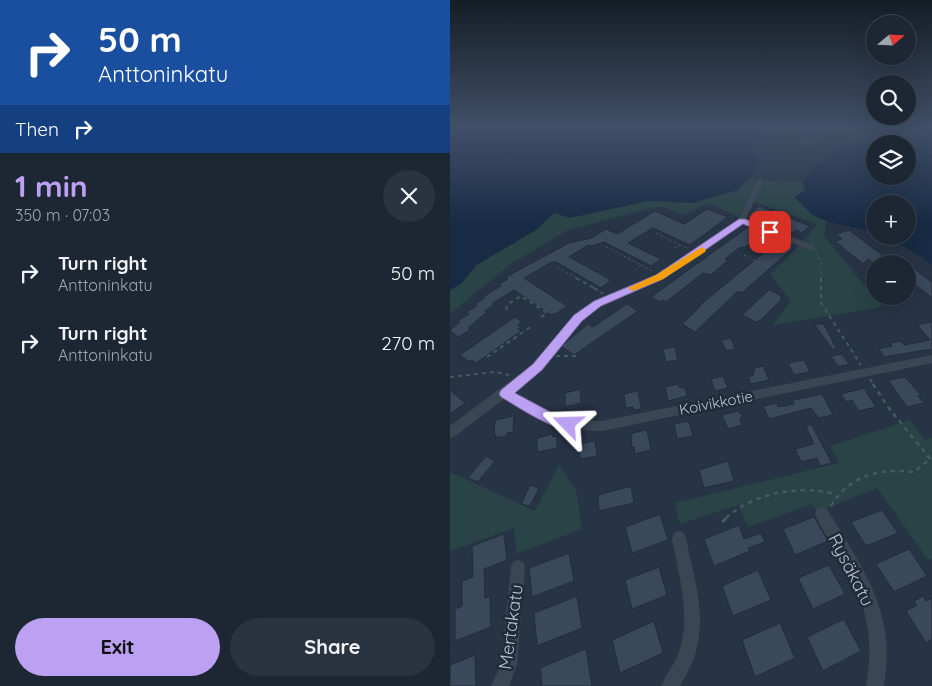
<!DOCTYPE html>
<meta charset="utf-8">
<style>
:root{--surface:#1d2734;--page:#2a3340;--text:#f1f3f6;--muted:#a0a5ac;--line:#3b444f;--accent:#bca0f2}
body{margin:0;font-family:Quicksand,sans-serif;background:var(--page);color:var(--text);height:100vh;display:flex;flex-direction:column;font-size:19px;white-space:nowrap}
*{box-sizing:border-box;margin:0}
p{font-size:16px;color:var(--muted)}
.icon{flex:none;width:28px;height:28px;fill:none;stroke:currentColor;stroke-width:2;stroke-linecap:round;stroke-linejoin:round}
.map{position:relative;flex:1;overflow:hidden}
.side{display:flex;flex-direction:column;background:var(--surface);width:450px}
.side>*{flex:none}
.hud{background:#1a4fa0;color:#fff;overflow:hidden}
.needle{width:32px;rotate:71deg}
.fabs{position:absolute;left:416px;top:15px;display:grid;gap:10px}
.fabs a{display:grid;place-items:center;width:50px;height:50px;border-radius:50%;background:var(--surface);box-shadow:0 5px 20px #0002,0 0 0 1px var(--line);font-size:25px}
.pin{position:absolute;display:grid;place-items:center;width:42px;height:42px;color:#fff;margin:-21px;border-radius:10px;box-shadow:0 2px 8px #0006}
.me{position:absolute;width:55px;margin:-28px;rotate:292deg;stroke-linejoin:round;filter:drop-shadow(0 0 4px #0008)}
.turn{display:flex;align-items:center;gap:18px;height:105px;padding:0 15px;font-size:22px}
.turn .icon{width:65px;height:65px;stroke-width:2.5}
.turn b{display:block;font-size:35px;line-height:42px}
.then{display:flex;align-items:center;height:48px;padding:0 15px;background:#0003;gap:10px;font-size:19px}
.round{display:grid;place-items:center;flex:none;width:52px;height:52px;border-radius:26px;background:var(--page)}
.headline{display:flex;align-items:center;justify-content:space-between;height:85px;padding:0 15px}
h1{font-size:30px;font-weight:700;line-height:38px;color:var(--accent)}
.cta{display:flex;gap:10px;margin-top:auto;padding:10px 15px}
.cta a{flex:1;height:58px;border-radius:30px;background:var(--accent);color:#111;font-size:20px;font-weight:700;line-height:58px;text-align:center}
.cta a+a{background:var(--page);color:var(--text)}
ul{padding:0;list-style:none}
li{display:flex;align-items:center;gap:15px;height:70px;padding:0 15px}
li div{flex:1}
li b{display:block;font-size:19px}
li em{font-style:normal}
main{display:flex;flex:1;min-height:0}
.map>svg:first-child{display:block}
.green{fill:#294346}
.water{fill:#182b44;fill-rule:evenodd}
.building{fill:#39485b;stroke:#222d3c}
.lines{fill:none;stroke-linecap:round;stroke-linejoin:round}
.path-far3{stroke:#425b5d;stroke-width:1;stroke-dasharray:2.5 2.5;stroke-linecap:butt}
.path-far2{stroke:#425b5d;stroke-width:2;stroke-dasharray:4 4;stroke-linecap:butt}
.path-far1{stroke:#425b5d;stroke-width:2.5;stroke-dasharray:4.5 4.5;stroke-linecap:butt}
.path{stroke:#425b5d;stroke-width:3;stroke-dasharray:5.5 5.5;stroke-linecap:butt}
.minor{fill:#3b4654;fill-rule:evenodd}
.route{fill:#bca0f2;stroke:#7a689d}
.slow{fill:#f59e0b}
.labels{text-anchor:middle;stroke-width:5;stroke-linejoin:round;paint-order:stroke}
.street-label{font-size:15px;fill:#b9c1ce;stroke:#202b3a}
.near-street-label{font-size:18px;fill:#b9c1ce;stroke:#202b3a}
</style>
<main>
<section class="side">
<div class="hud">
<div class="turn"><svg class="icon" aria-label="right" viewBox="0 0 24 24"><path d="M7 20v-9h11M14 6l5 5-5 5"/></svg><div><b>50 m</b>Anttoninkatu</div></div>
<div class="then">Then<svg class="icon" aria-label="right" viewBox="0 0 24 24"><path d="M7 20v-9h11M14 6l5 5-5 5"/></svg></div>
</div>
<div class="headline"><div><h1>1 min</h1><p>350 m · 07:03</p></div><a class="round"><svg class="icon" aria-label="close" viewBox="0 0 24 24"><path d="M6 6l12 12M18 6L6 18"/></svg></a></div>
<ul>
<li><svg class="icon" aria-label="right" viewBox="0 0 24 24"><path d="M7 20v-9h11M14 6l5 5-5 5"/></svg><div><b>Turn right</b><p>Anttoninkatu</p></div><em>50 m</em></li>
<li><svg class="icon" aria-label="right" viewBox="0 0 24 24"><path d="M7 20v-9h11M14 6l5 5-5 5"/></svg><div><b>Turn right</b><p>Anttoninkatu</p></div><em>270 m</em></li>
</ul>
<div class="cta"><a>Exit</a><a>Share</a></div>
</section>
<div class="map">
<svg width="482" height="686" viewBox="0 0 482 686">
<rect width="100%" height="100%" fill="#273445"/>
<g class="green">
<polygon points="430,137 425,144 425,176 357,209 363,215 377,221 374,236 432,307 322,325 341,301 320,274 353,242 367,224 299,200 289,217 258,203 234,215 210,206 118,230 61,264 0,314 0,291 25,269 26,265 66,242 40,232 306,147 306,170 297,179 352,182 365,166 401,144 416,144 423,139"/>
<polygon points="461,420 474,440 482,438 482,559 478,560 427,488 367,512 362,504 298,527 288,505 230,524 225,503 389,463 380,446"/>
<polygon points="109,465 126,489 132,529 66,554 64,528 0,551 0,472 85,511"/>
</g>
<g class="water">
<polygon points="0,128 311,128 304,149 308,155 306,170 288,190 243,203 198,201 120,218 104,213 86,230 26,265 11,284 0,290"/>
<path d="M418,128H482V266L473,258L436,236H458V204H425V233C406,226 381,225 365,216C357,211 351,203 344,197L355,190L352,182L365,166L400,144H416L423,139L447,136ZM425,144H458V176H425Z"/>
</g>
<g class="building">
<polygon points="355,134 369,137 360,146 346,144"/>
<polygon points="309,206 360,226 352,233 346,230 342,233 322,225 320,227 303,217 306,215 301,213"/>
<polygon points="257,209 278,217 240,245 203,228 178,243 211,259 201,266 154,242 141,246 138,245 119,257 161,280 151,288 106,262 102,262 74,278 117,306 107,313 101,315 64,290 42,304 44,305 35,311 37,312 18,328 20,330 8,337 0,330 10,322 7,321 19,314 16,312 27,306 25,304 35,298 33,297 51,286 49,284 58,279 56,277 119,243 141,238 156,229 167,234 205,211 234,224"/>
<polygon points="298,227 313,233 295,247 289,248 275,259 278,260 261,275 253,273 216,302 212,300 210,302 201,297"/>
<polygon points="399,230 444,264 425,264 418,259 413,264 385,241 392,239 386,234"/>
<polygon points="329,240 344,247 293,292 287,292 245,332 232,324 250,307 249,306"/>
<polygon points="463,268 482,282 482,298 458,279 458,269"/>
<polygon points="319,290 332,296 330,298 332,299 311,320 306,322 292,315"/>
<polygon points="177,304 188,311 124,355 111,346 138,324 143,327"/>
<polygon points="65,317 72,322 68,325 71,327 68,329 71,331 32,359 26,363 22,360 19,362 10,355"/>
<polygon points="482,322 482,349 434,357 429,349 442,346 440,343 451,341 454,345 480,340 467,325"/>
<polygon points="364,324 374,324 386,348 383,350"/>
<polygon points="281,338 285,349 276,351 271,340"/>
<polygon points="225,347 228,360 216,362 213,349"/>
<polygon points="392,354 399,364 388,367 381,356"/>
<polygon points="354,360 360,372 344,375 338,363"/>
<polygon points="313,366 319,380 301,384 298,377 304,375 302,371 305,371 304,368"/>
<polygon points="273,376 278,388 265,391 261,379"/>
<polygon points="455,377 471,395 468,396 474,403 457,407 438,380"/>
<polygon points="228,384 230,388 235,387 237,396 218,401 215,387"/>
<polygon points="414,388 426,407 409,411 402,400 396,402 391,394"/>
<polygon points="130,389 131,403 115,407 115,393"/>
<polygon points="0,390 15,403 0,414"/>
<polygon points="188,391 191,409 184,410 183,407 176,408 174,394"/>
<polygon points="372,394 383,415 369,418 361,408 319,419 313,406 327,403 328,407 344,404 343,400"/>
<polygon points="287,411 293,415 290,420 292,425 278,429 272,415"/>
<polygon points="64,416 63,432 57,433 56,436 46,438 46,435 44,435 45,420"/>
<polygon points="239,421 243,436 227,439 224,424"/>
<polygon points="361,424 382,463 370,466 367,458 351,462 345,449 364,444 356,427"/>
<polygon points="197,430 201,450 185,454 184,447 181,447 182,433"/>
<polygon points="102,434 103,437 107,436 107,448 87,452 87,438"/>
<polygon points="145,441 147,456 130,459 129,444"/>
<polygon points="36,456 45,461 28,482 18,478"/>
<polygon points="278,461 284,481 254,488 249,470"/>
<polygon points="80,485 89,488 80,506 71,504"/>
<polygon points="181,486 184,503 149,511 148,495"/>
<polygon points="432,510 448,533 416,546 401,522"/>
<polygon points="210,514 218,540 182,553 175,527"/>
<polygon points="364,517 378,541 345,555 333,529"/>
<polygon points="289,525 294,539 311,533 315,542 298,548 300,551 264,566 254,539"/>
<polygon points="54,534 57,560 34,569 35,598 40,596 41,627 5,641 5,609 12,606 12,581 23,577 22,546"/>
<polygon points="459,549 477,576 444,592 426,564"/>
<polygon points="119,553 124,581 82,597 79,568"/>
<polygon points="379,565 395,594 363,609 348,578"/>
<polygon points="209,567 217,595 182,609 175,580"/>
<polygon points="308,570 321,600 283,616 272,586"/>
<polygon points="127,596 132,628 87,646 84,613"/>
<polygon points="473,596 476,601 482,598 482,639 476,643 456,611 467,605 464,601"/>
<polygon points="394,619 411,651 373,671 357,637"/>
<polygon points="204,621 213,653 170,673 162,640"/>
<polygon points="330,623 345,658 305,677 292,640"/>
<polygon points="136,649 142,686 92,686 90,668"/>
<polygon points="25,655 26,686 0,686 0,665"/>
</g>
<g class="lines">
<g class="path-far3">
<polyline points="301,129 310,130"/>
<polyline points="206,233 230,245 225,248"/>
<polyline points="230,245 239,249"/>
<polyline points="156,247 191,265 185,270"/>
<polyline points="366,253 371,263 371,279"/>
<polyline points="294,255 321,268"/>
<polyline points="191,265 202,271"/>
<polyline points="107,267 128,279"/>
</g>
<g class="path-far2">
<polyline points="126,278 144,288 142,291"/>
<polyline points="371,278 371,303 411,365"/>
<polyline points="144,288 153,294"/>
<polyline points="56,310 58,304 71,296 97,313 90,318"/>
<polyline points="106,356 128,356"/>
<polyline points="37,357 82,326"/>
<polyline points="0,377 45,372 59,375"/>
<polyline points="420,379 424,385"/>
</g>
<g class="path-far1">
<polyline points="423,384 438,407 482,461"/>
<path d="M381,506C399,475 431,468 464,472L480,459"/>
<path d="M276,518C305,492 349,485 386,494"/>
</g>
<polyline class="path" points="272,522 278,517"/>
<g class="minor">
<path d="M311,178L314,180L296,219L365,246V250H359L293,223L238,264L212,279L142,311L117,334L91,370L62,392C93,409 116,421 152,421L482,355V363L152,431C113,431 87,417 54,399L4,437L0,438V426L83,364L111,330L136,307L206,275L232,260L289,219L308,180Z"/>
<path d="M372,507L377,509C401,549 432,592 436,639C438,655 436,670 434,686H416C425,635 416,602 390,557C382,543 371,529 365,514L367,509Z"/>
<path d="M229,531L234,533L236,538C243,574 257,614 246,651C243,663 236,675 230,686H211C216,674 225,664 229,652C242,616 228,574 222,538L224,533Z"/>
<polygon points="68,560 73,562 75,567 67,664 59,686 41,686 51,664 61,567 63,562"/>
</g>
</g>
<linearGradient id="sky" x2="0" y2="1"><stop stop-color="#151d26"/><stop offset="0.57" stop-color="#415068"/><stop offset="1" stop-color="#415068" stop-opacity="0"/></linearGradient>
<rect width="482" height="224" fill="url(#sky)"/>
<path class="route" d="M289,219H295L325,232L317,234L293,224L213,279L151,306L132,321L92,370L65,393L108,416L122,420L124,424L122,428C107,434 65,405 51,397L49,394L51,390L83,364L124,315L144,301L206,275Z"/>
<polygon class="slow" points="252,247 256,250 255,252 213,279 183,291 178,288 206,275"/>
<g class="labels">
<g class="street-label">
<text transform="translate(266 403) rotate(-11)" y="5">Koivikkotie</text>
</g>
<g class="near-street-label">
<text transform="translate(401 570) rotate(63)" y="6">Rysäkatu</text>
<text transform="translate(61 627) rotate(-82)" y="6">Mertakatu</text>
</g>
</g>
</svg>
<div class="fabs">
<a><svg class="needle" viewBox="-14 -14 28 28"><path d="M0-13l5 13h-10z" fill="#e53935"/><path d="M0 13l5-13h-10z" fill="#a0a5ac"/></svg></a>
<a><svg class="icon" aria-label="search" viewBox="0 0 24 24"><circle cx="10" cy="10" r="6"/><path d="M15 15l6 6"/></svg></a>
<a><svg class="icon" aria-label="layers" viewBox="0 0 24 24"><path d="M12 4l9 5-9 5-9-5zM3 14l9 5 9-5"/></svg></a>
<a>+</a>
<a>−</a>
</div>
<div class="pin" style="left:320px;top:232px;background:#d93025"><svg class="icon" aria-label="arrive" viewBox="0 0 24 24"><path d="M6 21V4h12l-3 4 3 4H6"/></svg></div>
<svg class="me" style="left:118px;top:424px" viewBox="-20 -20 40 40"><path d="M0-17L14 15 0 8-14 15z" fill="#bca0f2" stroke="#fff" stroke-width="4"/></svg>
</div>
</main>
